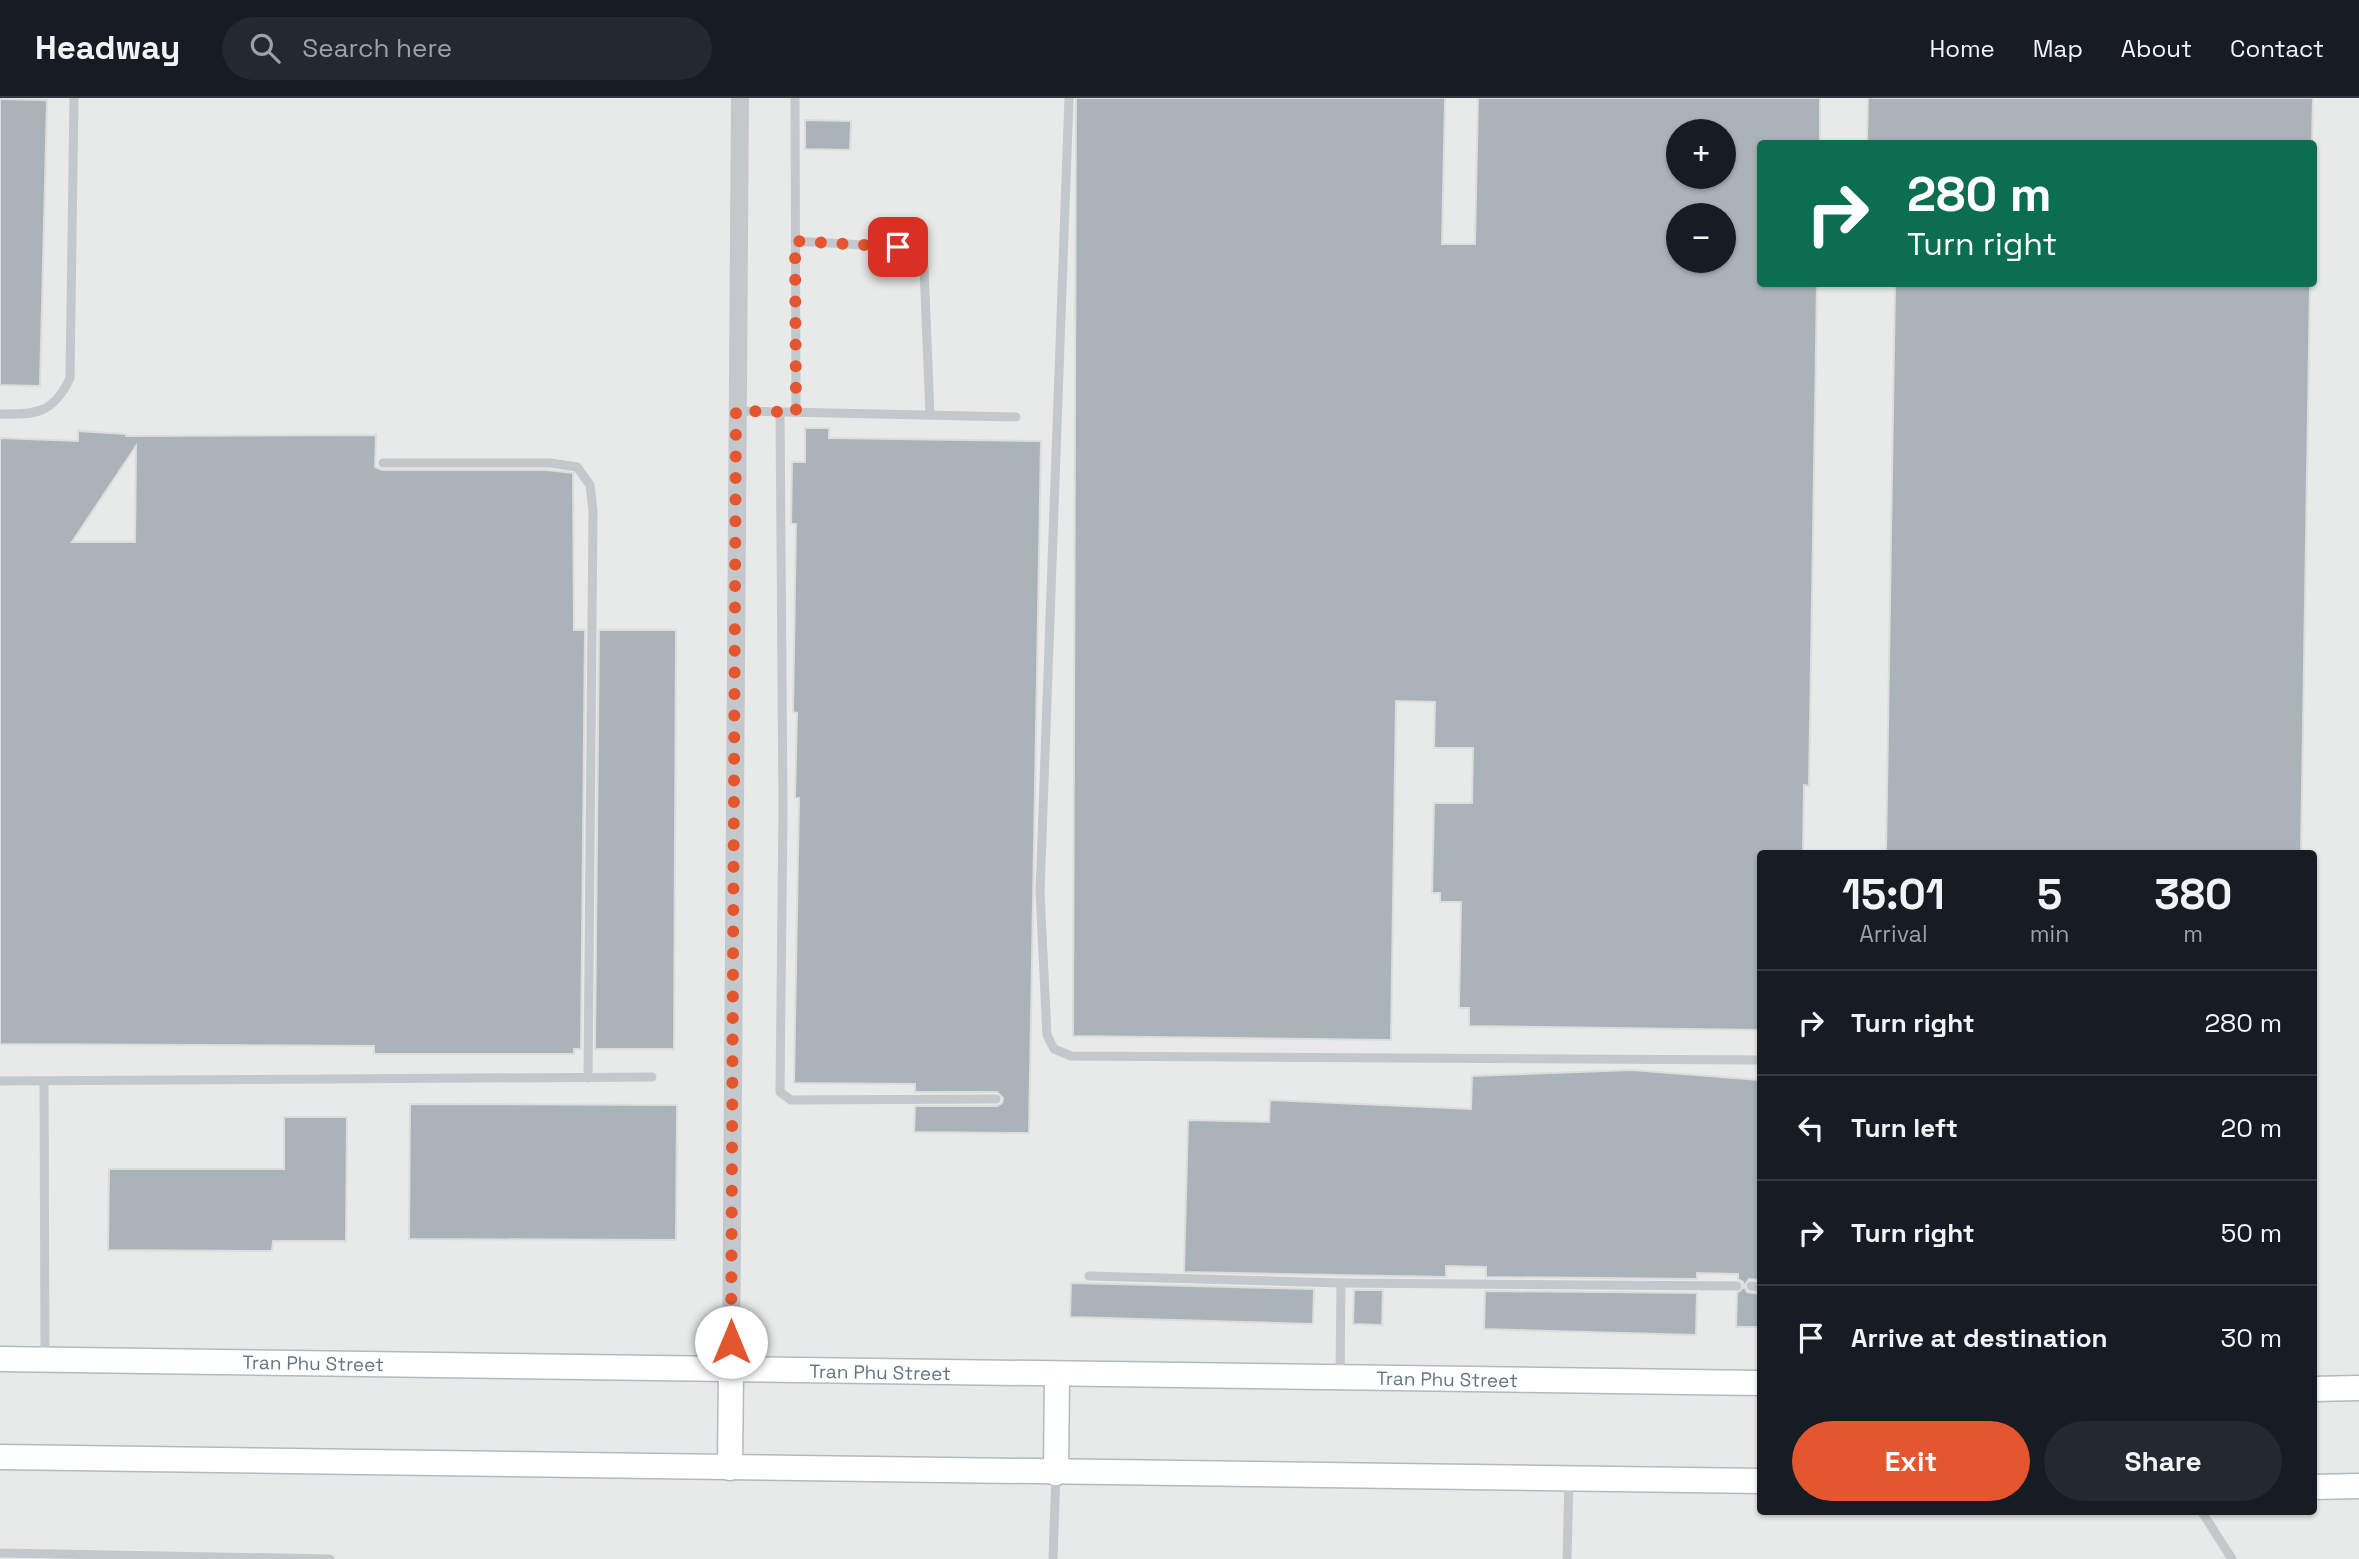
<!DOCTYPE html>
<meta charset="utf-8">
<style>
:root{--surface:#171b24;--page:#242831;--text:#f1f3f6;--muted:#9ea1a6;--line:#363941;--accent:#e4572e}
body{margin:0;font-family:"Space Grotesk",sans-serif;background:var(--page);color:var(--text);height:100vh;display:flex;flex-direction:column;font-size:26px;white-space:nowrap}
*{box-sizing:border-box;margin:0}
p{font-size:23px;color:var(--muted)}
.icon{flex:none;width:38px;height:38px;fill:none;stroke:currentColor;stroke-width:2;stroke-linecap:round;stroke-linejoin:round}
.map{position:relative;flex:1;overflow:hidden}
.details{position:absolute;left:1757px;top:752px;width:560px;height:665px;display:flex;flex-direction:column;background:var(--surface);border-radius:7px;box-shadow:0 2px 5px #0004}
.details>*{flex:none}
.banner{position:absolute;left:1757px;top:42px;width:560px;height:147px;border-radius:7px;box-shadow:0 2px 5px #0004;background:#0b6e4f;color:#fff;overflow:hidden}
.fabs{position:absolute;left:1666px;top:21px;display:grid;gap:14px}
.fabs a{display:grid;place-items:center;width:70px;height:70px;border-radius:50%;background:var(--surface);box-shadow:0 2px 5px #0004;font-size:35px}
.pin{position:absolute;display:grid;place-items:center;width:60px;height:60px;color:#fff;margin:-30px;border-radius:14px;box-shadow:0 4px 10px #0006}
.me{position:absolute;width:77px;margin:-38px;rotate:0deg;stroke-linejoin:round;filter:drop-shadow(0 0 5px #0008)}
.turn{display:flex;align-items:center;gap:24px;height:147px;padding:0 35px;font-size:32px}
.turn .icon{width:91px;height:91px;stroke-width:2.5}
.turn b{display:block;font-size:49px;line-height:60px}
.eta{display:flex;justify-content:space-evenly;align-items:center;height:119px;text-align:center}
.eta b{font-size:42px;font-weight:800;line-height:49px}
.cta{display:flex;gap:14px;margin-top:auto;padding:14px 35px}
.cta a{flex:1;height:80px;border-radius:42px;background:var(--accent);color:#fff;font-size:28px;font-weight:800;line-height:80px;text-align:center}
.cta a+a{background:var(--page);color:var(--text)}
ul{padding:0;list-style:none}
li{display:flex;align-items:center;gap:21px;height:105px;padding:0 35px;border-top:2px solid var(--line)}
li div{flex:1}
li b{display:block;font-size:26px}
li em{font-style:normal}
header{display:flex;align-items:center;gap:42px;box-sizing:border-box;height:98px;padding:0 35px;background:var(--surface);border-bottom:2px solid var(--line)}
header strong{font-size:33px}
nav{display:flex;gap:38px;margin-inline-start:auto;font-size:24px}
.search{width:490px;height:63px;background:var(--page);display:flex;align-items:center;gap:18px;box-sizing:border-box;padding:0 24px;border-radius:38px;color:var(--muted);font-size:26px}
.map>svg:first-child{display:block}
.built{fill:#e8e9e9;fill-rule:evenodd}
.building{fill:#aab3b9;stroke:#dcdcda;stroke-width:2;fill-rule:evenodd}
.lines{fill:none;stroke-linecap:round;stroke-linejoin:round}
.secondary-casing{stroke:#b3babf;stroke-width:27}
.service{stroke:#c3c8cc;stroke-width:9}
.minor{stroke:#c3c8cc;stroke-width:18}
.secondary{stroke:#fff;stroke-width:24}
.route{stroke:#e4572e;stroke-width:12;stroke-dasharray:0 21.6}
.labels{text-anchor:middle;stroke-width:7;stroke-linejoin:round;paint-order:stroke}
.street-label{font-size:19px;fill:#657683;stroke:#fff}
</style>
<header>
<strong>Headway</strong>
<div class="search"><svg class="icon" aria-label="search" viewBox="0 0 24 24"><circle cx="10" cy="10" r="6"/><path d="M15 15l6 6"/></svg>Search here</div>
<nav><a>Home</a><a>Map</a><a>About</a><a>Contact</a></nav>
</header>
<div class="map">
<svg width="2359" height="1461" viewBox="0 0 2359 1461">
<rect width="100%" height="100%" fill="#fafaf8"/>
<path class="built" d="M0,0H2359V1461H0ZM1678,33H1724V79H1678ZM1760,46H2314V186H1760ZM1678,117H1724V163H1678ZM1760,756H2314V1414H1760Z"/>
<g class="building">
<path d="M1076,0H1445L1442,146H1475L1478,0H1820V46H1760V186H1817L1809,688L1804,687L1803,756H1760V932L1469,928V910H1459L1461,804H1440V795H1432L1434,705H1472L1473,650H1434L1435,604L1396,603L1391,942L1073,938ZM1678,33H1724V79H1678ZM1678,117H1724V163H1678Z"/>
<polygon points="1868,0 2313,0 2312,46 1867,44"/>
<polygon points="0,1 47,2 40,288 0,287"/>
<polygon points="805,22 851,23 850,52 805,51"/>
<polygon points="1919,186 2310,186 2301,756 1886,756 1895,187 1919,188"/>
<polygon points="805,330 829,330 829,340 1041,343 1029,1035 914,1034 915,1008 997,1008 1002,1005 1003,1000 997,994 915,994 915,986 794,985 799,700 795,700 797,615 793,614 796,426 791,426 792,364 805,364"/>
<path d="M78,333L126,336V338L376,337L375,369L382,372H547L573,375L574,532H585L581,951H574V956H374V948L0,946V340L78,343ZM136,348L135,444H72Z"/>
<polygon points="599,532 676,532 674,951 595,951"/>
<polygon points="1632,972 1760,982 1760,1182 1749,1181 1744,1188 1747,1194 1760,1196 1760,1229 1736,1229 1737,1195 1744,1189 1743,1184 1738,1181 1738,1176 1697,1175 1697,1181 1486,1179 1486,1169 1446,1168 1446,1179 1184,1174 1188,1022 1269,1024 1270,1002 1471,1011 1472,978"/>
<polygon points="410,1006 677,1007 676,1142 409,1141"/>
<polygon points="284,1019 347,1019 346,1143 273,1143 272,1153 108,1152 109,1071 284,1071"/>
<polygon points="1071,1185 1314,1191 1313,1226 1070,1219"/>
<polygon points="1354,1192 1383,1192 1382,1227 1353,1226"/>
<polygon points="1485,1193 1697,1195 1696,1237 1484,1231"/>
</g>
<g class="lines">
<g class="secondary-casing">
<g id="secondary">
<polyline points="0,1261 1760,1285"/>
<polyline points="2314,1291 2359,1290"/>
<polyline points="0,1359 1760,1383"/>
<polyline points="730,1370 731,1271"/>
<polyline points="1056,1375 1057,1277"/>
<polyline points="2314,1389 2359,1388"/>
</g>
</g>
<g class="service">
<polyline points="795,0 796,314"/>
<polyline points="1069,0 1040,794 1047,937 1054,951 1071,958 1760,962"/>
<path d="M795,143L898,149C914,151 917,155 924,169L930,317"/>
<polyline points="738,313 1016,319"/>
<polyline points="780,314 783,711 780,994 791,1002 996,1001"/>
<path d="M0,316C36,317 54,315 70,280L74,0"/>
<polyline points="383,365 550,365 577,369 590,387 593,413 588,980"/>
<polyline points="0,983 652,979"/>
<polyline points="44,984 45,1259"/>
<polyline points="1089,1178 1341,1185 1737,1188"/>
<polyline points="1751,1188 1760,1189"/>
<polyline points="1340,1277 1341,1185"/>
<polyline points="2202,1414 2232,1461"/>
<polyline points="0,1455 330,1461"/>
<polyline points="1053,1461 1056,1375"/>
<polyline points="1567,1461 1569,1382"/>
</g>
<polyline class="minor" points="731,1271 740,0"/>
<use href="#secondary" class="secondary"/>
</g>
<g class="lines">
<polyline class="route" points="731,1244 736,313 796,314 795,143 898,149"/>
</g>
<g class="labels">
<g class="street-label">
<text transform="translate(313 1265) rotate(1)" y="7">Tran Phu Street</text>
<text transform="translate(880 1274) rotate(1)" y="7">Tran Phu Street</text>
<text transform="translate(1447 1281) rotate(1)" y="7">Tran Phu Street</text>
</g>
</g>
</svg>
<div class="fabs">
<a>+</a>
<a>−</a>
</div>
<div class="pin" style="left:898px;top:149px;background:#d93025"><svg class="icon" aria-label="arrive" viewBox="0 0 24 24"><path d="M6 21V4h12l-3 4 3 4H6"/></svg></div>
<svg class="me" style="left:731px;top:1244px" viewBox="-20 -20 40 40"><circle r="19" fill="#fff"/><path d="M0-13L10 11 0 6-10 11z" fill="#e4572e"/></svg>
<div class="banner">
<div class="turn"><svg class="icon" aria-label="right" viewBox="0 0 24 24"><path d="M7 20v-9h11M14 6l5 5-5 5"/></svg><div><b>280 m</b>Turn right</div></div>
</div>
<section class="details">
<div class="eta">
<div><b>15:01</b><p>Arrival</p></div>
<div><b>5</b><p>min</p></div>
<div><b>380</b><p>m</p></div>
</div>
<ul>
<li><svg class="icon" aria-label="right" viewBox="0 0 24 24"><path d="M7 20v-9h11M14 6l5 5-5 5"/></svg><div><b>Turn right</b></div><em>280 m</em></li>
<li><svg class="icon" aria-label="left" viewBox="0 0 24 24"><path d="M17 20v-9H6M10 6l-5 5 5 5"/></svg><div><b>Turn left</b></div><em>20 m</em></li>
<li><svg class="icon" aria-label="right" viewBox="0 0 24 24"><path d="M7 20v-9h11M14 6l5 5-5 5"/></svg><div><b>Turn right</b></div><em>50 m</em></li>
<li><svg class="icon" aria-label="arrive" viewBox="0 0 24 24"><path d="M6 21V4h12l-3 4 3 4H6"/></svg><div><b>Arrive at destination</b></div><em>30 m</em></li>
</ul>
<div class="cta"><a>Exit</a><a>Share</a></div>
</section>
</div>
